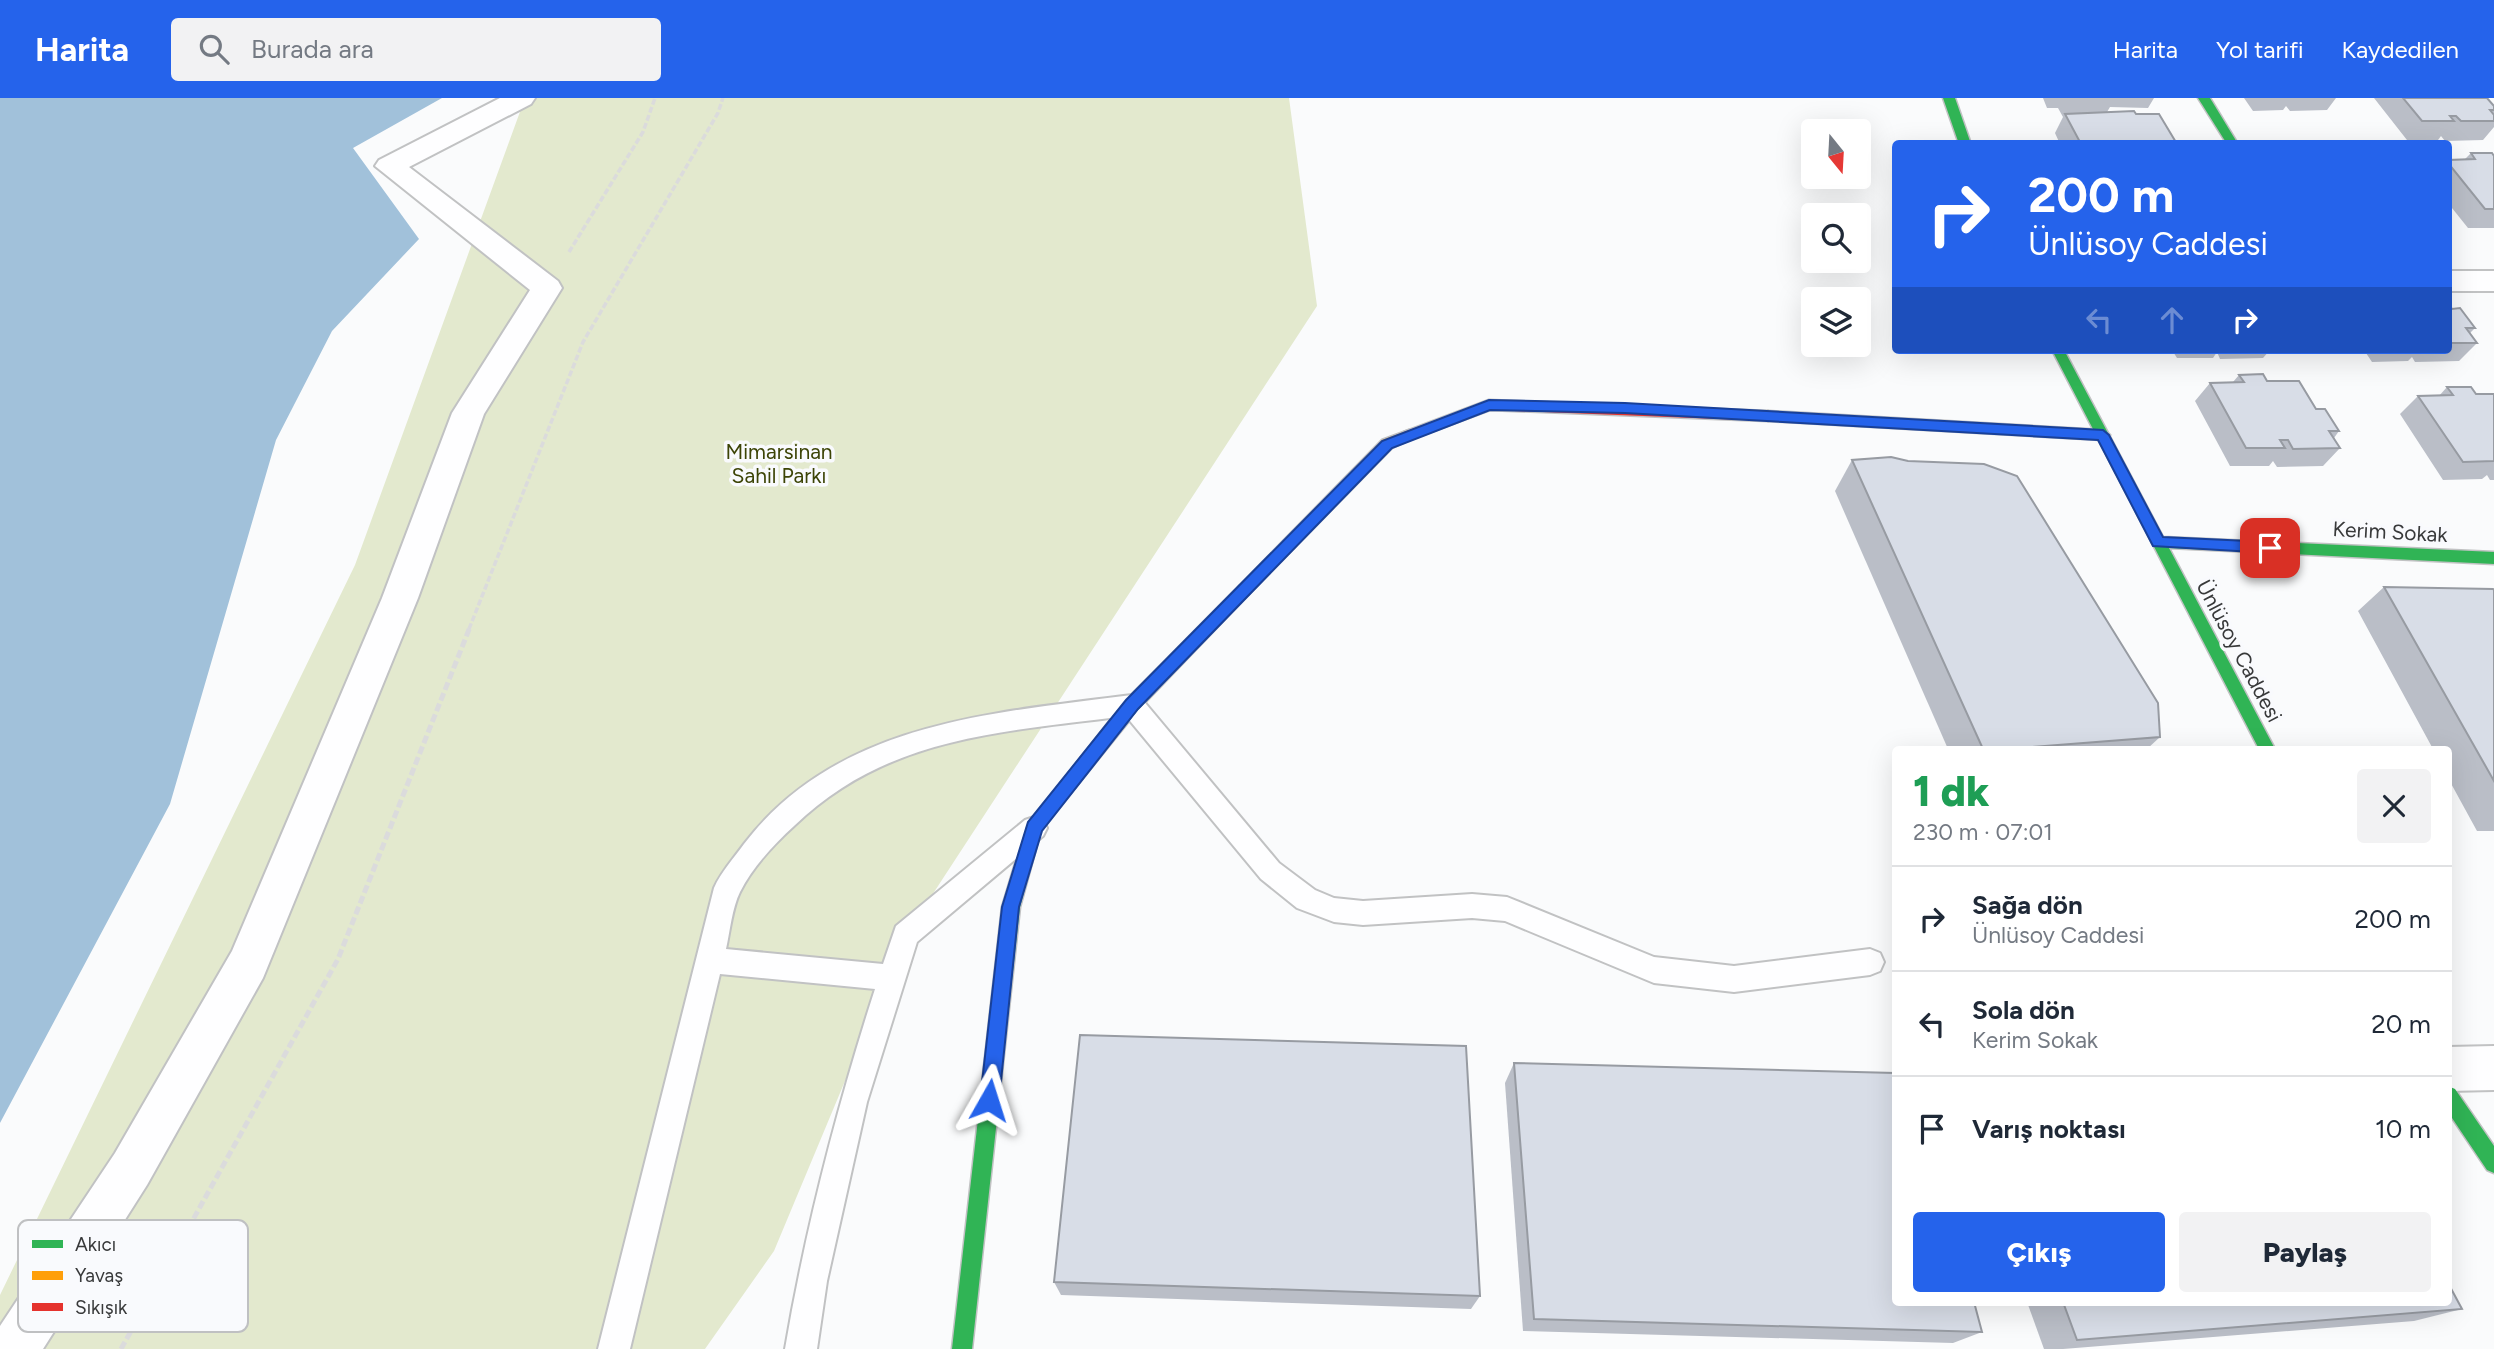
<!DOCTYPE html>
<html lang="tr">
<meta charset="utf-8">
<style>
:root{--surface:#fff;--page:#f2f2f3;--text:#1f2937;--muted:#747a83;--line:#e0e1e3;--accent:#2563eb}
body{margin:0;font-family:Figtree,sans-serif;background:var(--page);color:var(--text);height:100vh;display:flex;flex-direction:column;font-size:26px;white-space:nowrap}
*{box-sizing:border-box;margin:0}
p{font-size:23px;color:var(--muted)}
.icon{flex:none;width:38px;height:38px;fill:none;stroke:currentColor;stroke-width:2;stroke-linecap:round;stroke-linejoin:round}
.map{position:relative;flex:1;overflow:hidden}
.panel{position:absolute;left:1892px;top:648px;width:560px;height:560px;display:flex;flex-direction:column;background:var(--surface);border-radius:7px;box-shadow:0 7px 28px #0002}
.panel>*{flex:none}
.hud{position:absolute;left:1892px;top:42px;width:560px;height:214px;border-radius:7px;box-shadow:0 7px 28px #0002;background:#2563eb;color:#fff;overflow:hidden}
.needle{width:46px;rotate:162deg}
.fabs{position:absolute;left:1801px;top:21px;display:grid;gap:14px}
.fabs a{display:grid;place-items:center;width:70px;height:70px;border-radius:7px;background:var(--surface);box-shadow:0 7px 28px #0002;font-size:35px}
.pin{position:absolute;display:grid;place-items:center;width:60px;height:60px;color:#fff;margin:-30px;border-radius:14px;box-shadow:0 4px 10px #0006}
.me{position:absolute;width:77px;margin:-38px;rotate:6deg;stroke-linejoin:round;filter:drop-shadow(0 0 5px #0008)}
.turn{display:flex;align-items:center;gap:24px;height:147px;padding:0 21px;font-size:32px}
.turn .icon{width:91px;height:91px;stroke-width:2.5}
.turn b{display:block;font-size:49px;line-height:60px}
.lanes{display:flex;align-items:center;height:66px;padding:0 21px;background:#0003;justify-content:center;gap:35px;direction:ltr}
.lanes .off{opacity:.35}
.round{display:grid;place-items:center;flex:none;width:74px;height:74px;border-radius:7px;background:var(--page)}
.head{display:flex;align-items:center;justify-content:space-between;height:119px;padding:0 21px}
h1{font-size:42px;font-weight:800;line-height:52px;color:#1e9e55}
.action{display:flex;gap:14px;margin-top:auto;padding:14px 21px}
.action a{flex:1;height:80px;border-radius:7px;background:var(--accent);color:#fff;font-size:28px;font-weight:800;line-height:80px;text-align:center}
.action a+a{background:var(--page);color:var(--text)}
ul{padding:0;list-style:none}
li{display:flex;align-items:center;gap:21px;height:105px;padding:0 21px;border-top:2px solid var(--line)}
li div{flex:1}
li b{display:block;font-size:26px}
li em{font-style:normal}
header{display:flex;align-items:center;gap:42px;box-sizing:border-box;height:98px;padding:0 35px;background:var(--accent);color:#fff}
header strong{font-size:33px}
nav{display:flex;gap:38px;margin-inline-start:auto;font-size:24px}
.search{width:490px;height:63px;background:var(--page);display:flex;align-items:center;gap:18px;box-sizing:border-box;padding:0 24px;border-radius:7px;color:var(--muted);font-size:26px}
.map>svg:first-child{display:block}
.green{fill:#e3e9ce}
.water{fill:#a1c1da}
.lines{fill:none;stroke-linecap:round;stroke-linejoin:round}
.lane-casing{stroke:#c1c2c3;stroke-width:4}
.street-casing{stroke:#c1c2c3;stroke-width:4}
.fast-casing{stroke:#c1c2c3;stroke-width:3}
.slow-casing{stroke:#c1c2c3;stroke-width:3}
.jam-casing{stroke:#c1c2c3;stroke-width:3}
.path-far1{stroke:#dbdbdc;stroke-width:3.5;stroke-dasharray:6 2.5;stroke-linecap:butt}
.path{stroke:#dbdbdc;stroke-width:5;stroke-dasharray:8 3.5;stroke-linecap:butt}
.lane{fill:#fefeff;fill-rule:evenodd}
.street{fill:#fefeff;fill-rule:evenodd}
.fast{fill:#30b455;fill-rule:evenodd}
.slow{fill:#ff9f0a;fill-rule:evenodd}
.jam{fill:#e5322d;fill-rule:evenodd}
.wall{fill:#babec7}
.building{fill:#d8dde7;stroke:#979ba2;stroke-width:2}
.route{fill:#2563eb;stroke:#184099;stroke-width:2}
.labels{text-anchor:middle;stroke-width:7;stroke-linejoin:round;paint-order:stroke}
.park-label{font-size:21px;fill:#3c4406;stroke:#f9fafd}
.street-label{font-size:21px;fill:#38393a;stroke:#f9fafd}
.key{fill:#f9fafd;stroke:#bfc0c2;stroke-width:2}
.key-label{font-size:19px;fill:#38393a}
</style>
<header>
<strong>Harita</strong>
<div class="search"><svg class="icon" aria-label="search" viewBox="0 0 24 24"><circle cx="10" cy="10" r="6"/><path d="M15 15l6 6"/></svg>Burada ara</div>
<nav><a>Harita</a><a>Yol tarifi</a><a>Kaydedilen</a></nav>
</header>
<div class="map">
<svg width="2494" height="1251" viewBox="0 0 2494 1251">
<rect width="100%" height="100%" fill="#fafbfc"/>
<polygon class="green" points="525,0 1289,0 1317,208 906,837 774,1153 705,1251 0,1251 0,1197 355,467"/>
<polygon class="water" points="0,0 442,0 353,50 419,141 332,233 276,342 170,706 0,1025"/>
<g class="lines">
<g class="lane-casing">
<path id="lane" d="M1132,597L1141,600L1279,765L1315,792L1334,800L1363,803L1472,796L1507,799L1654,859L1734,868L1870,851L1880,855L1884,864L1880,873L1870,877L1734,894L1654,885L1505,823L1472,820L1363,827L1334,824L1297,810L1261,781L1126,618C1004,634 888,637 794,728C774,746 752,770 740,794C732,810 730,833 726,851L883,866L896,828L1025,722L1034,719L1043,722L1047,730L1043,738L917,844L867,1004L827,1183L817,1251H785C806,1128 837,1009 875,891L720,876L630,1251H598L714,790C721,774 734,760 744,746C837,624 992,615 1132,597Z"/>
</g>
<g class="street-casing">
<g id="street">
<polygon points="500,0 535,0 531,6 409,69 558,183 562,190 484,316 418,500 263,880 147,1087 43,1251 0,1251 0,1228 115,1055 232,853 382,500 452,315 530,192 375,68 379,62"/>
<rect x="2448" y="173" width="46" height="20"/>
<polygon points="2494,948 2494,992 2448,993 2448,949"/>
</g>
</g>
<g class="fast-casing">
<g id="fast">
<polygon points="1943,0 1955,0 1971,46 1959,46"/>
<polygon points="2198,0 2210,0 2238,46 2227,46"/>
<polygon points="2052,252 2064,252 2163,439 2494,454 2494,466 2169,450 2275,651 2259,651"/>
<polygon points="1244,486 1251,492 1249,496 1138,612 1041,732 1020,809 972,1251 952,1251 1002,809 1026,729 1126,602 1239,488"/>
<polygon points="2448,988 2455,991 2494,1048 2494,1075 2487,1072 2448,1014"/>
</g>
</g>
<g class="slow-casing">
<g id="slow">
<polygon points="1768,313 2103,332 2110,337 2103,342 1768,323 1761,318"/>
<polygon points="1409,332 1414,334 1416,337 1414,340 1392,350 1249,496 1239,496 1237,492 1239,488 1382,342"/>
</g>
</g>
<g class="jam-casing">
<polygon id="jam" points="1489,302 1768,313 1775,318 1768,323 1490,312 1409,342 1402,337 1404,334"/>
</g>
<g class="path-far1">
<polyline points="569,154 643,34 655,0"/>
<polyline points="469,531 583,244 718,15 723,0"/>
</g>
<polyline class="path" points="121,1251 338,861 470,529"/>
<use href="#lane" class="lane"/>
<use href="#street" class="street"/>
<use href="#fast" class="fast"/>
<use href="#slow" class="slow"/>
<use href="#jam" class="jam"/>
</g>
<g class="wall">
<polygon points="2043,0 2154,0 2148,10 2110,9 2107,14 2136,16 2177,46 2060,46 2055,35 2063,19 2058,10 2047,10"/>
<polygon points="2244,0 2336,0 2327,12 2290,13 2286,8 2283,12 2253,13"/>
<polygon points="2374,0 2487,0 2494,8 2494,29 2483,42 2445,43 2441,38 2438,42 2407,42"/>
<polygon points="2471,55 2494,58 2494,130 2468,130 2448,105 2448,62 2465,61"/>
<polygon points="2448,205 2452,211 2475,230 2470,235 2477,245 2459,263 2415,264 2412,259 2408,263 2372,264 2364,252 2448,252"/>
<polygon points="2172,252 2270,252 2263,260 2220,261 2217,254 2213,260 2177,260"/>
<polygon points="2239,277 2267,283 2339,333 2334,340 2340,350 2323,368 2277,369 2273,363 2269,368 2230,368 2195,303 2210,285 2233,284"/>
<polygon points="2447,289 2476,296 2494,296 2494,382 2490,382 2487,377 2482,381 2443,382 2400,316 2418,298 2439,298"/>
<polygon points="1852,362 2160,639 2147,651 1948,651 1835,393"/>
<polygon points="2384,489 2494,492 2494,733 2477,733 2448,680 2448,651 2433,651 2358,513"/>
<polygon points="1514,965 1982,1234 1953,1245 1523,1233 1505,985"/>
<polygon points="1054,1184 1480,1198 1471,1211 1061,1197"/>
<polygon points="2027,1204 2448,1204 2462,1211 2414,1223 2063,1251 2044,1251"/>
</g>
<g class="building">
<polygon points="2403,0 2487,0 2494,8 2494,12 2490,12 2494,17 2494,23 2461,23 2456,18 2450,18 2454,23 2422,23"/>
<polygon points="2134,13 2136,16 2159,16 2177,46 2081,46 2065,16"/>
<polygon points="2471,55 2492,55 2494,58 2494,111 2485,111 2448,65 2448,62 2475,61"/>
<polygon points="2448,205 2452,211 2460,210 2475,230 2466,230 2477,245 2448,245"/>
<polygon points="2263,276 2267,283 2299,283 2316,311 2325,311 2339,333 2329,333 2340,350 2293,351 2288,342 2280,342 2285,350 2246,350 2210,285 2244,284 2239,277"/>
<polygon points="2447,289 2471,289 2476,296 2494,296 2494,363 2463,364 2418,298 2453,297"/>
<polygon points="1891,359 1908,363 1984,366 2017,378 2158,605 2160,639 2007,651 1983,651 1852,362"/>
<polygon points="2384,489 2493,491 2494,492 2494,683"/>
<polygon points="1080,937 1466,948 1480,1198 1054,1184"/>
<polygon points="1514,965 1895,975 1895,1204 1974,1204 1982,1234 1534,1221"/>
<polygon points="2448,1185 2462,1211 2077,1242 2063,1204 2448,1204"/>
</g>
<polygon class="route" points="1489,302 1625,305 2103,332 2109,337 2163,439 2270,444 2278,450 2270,455 2153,448 2098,342 1625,315 1490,312 1392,350 1138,611 1042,733 1019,809 999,1002 996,1009 989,1012 983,1009 980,1002 1002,809 1028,724 1126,602 1382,343"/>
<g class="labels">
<g class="park-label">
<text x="779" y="361">Mimarsinan<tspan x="779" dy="24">Sahil Parkı</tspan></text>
</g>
<g class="street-label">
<text transform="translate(2390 434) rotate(3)" y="7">Kerim Sokak</text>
<text transform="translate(2239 553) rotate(62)" y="7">Ünlüsoy Caddesi</text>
</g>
</g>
<rect x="18" y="1122" width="230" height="112" rx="10" class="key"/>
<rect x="32" y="1142" width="31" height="8" fill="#30b455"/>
<rect x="32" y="1173" width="31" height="9" fill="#ff9f0a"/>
<rect x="32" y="1205" width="31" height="8" fill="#e5322d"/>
<g class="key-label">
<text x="75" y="1153">Akıcı</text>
<text x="75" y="1184">Yavaş</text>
<text x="75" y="1216">Sıkışık</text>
</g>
</svg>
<div class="fabs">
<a><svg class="needle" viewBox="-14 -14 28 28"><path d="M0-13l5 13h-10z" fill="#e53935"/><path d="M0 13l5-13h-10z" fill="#747a83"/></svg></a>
<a><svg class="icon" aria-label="search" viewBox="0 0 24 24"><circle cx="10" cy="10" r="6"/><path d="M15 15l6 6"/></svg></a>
<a><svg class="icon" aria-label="layers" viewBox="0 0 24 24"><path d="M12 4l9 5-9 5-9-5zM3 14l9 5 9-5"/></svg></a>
</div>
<div class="pin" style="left:2270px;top:450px;background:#d93025"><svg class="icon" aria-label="arrive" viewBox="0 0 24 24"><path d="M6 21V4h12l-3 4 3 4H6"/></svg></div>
<svg class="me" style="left:989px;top:1002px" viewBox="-20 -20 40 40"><path d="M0-17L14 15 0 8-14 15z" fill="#2563eb" stroke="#fff" stroke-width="4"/></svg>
<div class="hud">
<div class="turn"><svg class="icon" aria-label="right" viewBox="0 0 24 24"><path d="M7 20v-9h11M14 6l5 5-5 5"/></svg><div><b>200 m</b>Ünlüsoy Caddesi</div></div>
<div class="lanes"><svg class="icon off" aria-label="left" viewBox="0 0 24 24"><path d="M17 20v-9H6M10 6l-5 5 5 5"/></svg><svg class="icon off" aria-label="ahead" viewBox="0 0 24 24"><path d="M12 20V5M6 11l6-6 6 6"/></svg><svg class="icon" aria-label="right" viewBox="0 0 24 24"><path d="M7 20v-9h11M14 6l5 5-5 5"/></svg></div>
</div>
<section class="panel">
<div class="head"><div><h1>1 dk</h1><p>230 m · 07:01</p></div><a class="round"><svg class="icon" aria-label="close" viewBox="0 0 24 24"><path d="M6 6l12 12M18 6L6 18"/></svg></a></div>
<ul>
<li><svg class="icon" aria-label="right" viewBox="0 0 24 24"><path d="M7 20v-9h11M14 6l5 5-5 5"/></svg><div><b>Sağa dön</b><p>Ünlüsoy Caddesi</p></div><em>200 m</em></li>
<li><svg class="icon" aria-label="left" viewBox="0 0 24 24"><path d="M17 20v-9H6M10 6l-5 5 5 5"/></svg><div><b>Sola dön</b><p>Kerim Sokak</p></div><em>20 m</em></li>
<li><svg class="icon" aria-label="arrive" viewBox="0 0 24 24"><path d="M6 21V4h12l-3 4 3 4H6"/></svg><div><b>Varış noktası</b></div><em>10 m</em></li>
</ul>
<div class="action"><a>Çıkış</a><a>Paylaş</a></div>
</section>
</div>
